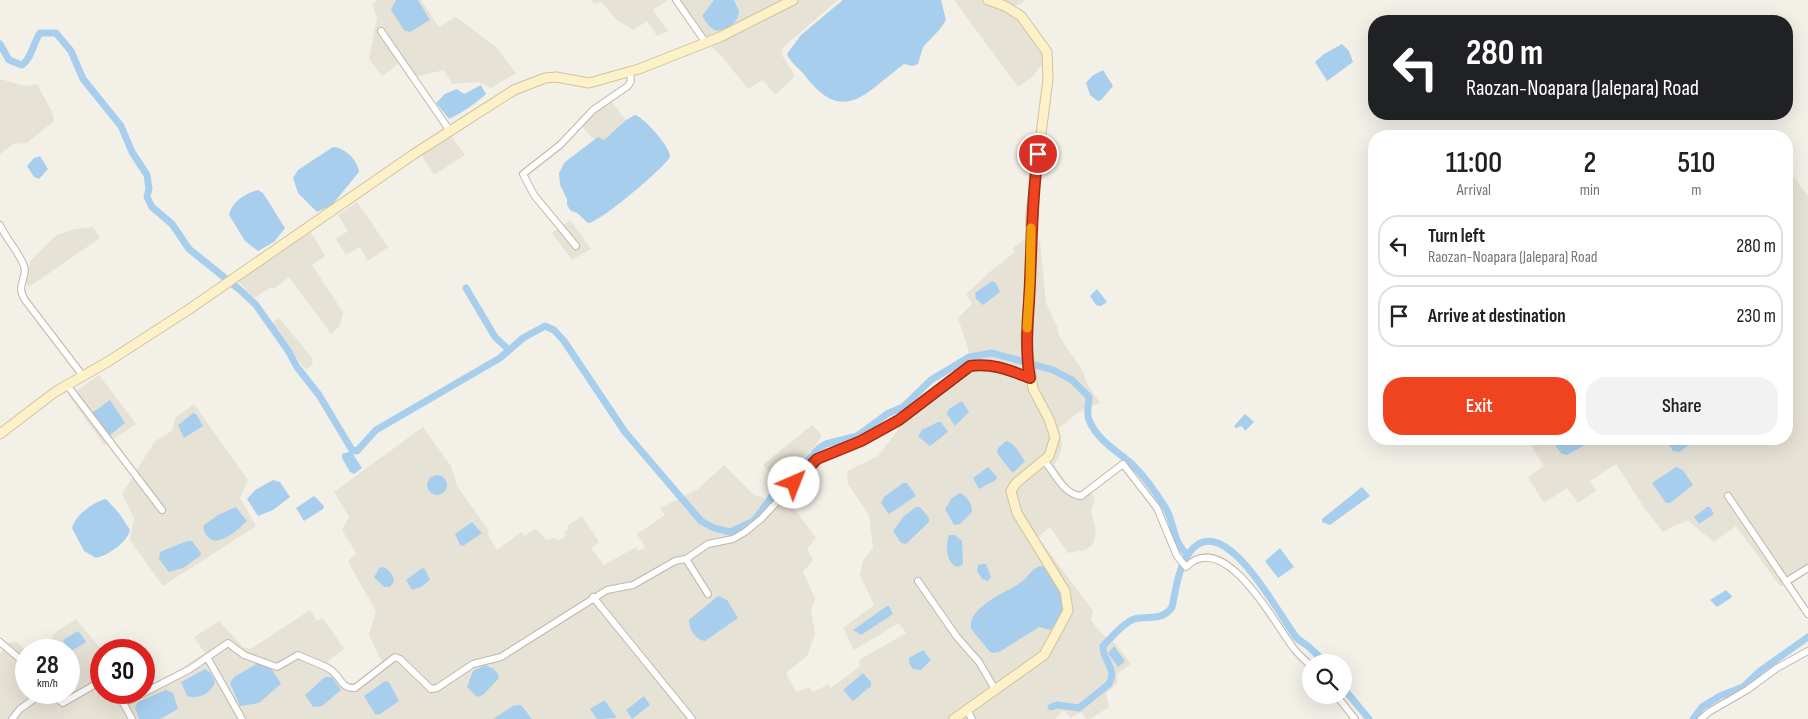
<!DOCTYPE html>
<style>
:root{--surface:#fff;--page:#f2f2f2;--text:#202124;--muted:#757577;--line:#e0e0e0;--accent:#f04421}
body{margin:0;font-family:"Sofia Sans Condensed",sans-serif;background:var(--page);color:var(--text);height:100vh;display:flex;flex-direction:column;font-size:19px;white-space:nowrap}
*{box-sizing:border-box;margin:0}
p{font-size:16px;color:var(--muted)}
.icon{flex:none;width:28px;height:28px;fill:none;stroke:currentColor;stroke-width:2;stroke-linecap:round;stroke-linejoin:round}
.map{position:relative;flex:1;overflow:hidden}
.side{position:absolute;left:1368px;top:130px;width:425px;height:315px;display:flex;flex-direction:column;background:var(--surface);border-radius:20px;box-shadow:0 5px 20px #0002}
.side>*{flex:none}
.banner{position:absolute;left:1368px;top:15px;width:425px;height:105px;border-radius:20px;box-shadow:0 5px 20px #0002;background:#202124;color:#fff;overflow:hidden}
.controls{position:absolute;left:1302px;top:654px;display:grid;gap:10px}
.controls a{display:grid;place-items:center;width:50px;height:50px;border-radius:50%;background:var(--surface);box-shadow:0 5px 20px #0002;font-size:25px}
.speed{position:absolute;left:15px;top:639px;display:flex;gap:10px;font-size:25px;font-weight:700;text-align:center}
.speed>*{display:grid;place-content:center;width:65px;height:65px;border-radius:50%;background:var(--surface);box-shadow:0 5px 20px #0002;line-height:1}
.speed small{font-size:12px;font-weight:400}
.speed .limit{border:8px solid #d22;background:#fff;color:#111}
.pin{position:absolute;display:grid;place-items:center;width:42px;height:42px;color:#fff;margin:-21px;border:2px solid #fff;border-radius:50%;box-shadow:0 1px 5px #0007}
.me{position:absolute;width:55px;margin:-28px;rotate:44deg;stroke-linejoin:round;filter:drop-shadow(0 0 4px #0008)}
.turn{display:flex;align-items:center;gap:18px;height:105px;padding:0 15px;font-size:22px}
.turn .icon{width:65px;height:65px;stroke-width:2.5}
.turn b{display:block;font-size:35px;line-height:42px}
.eta{display:flex;justify-content:space-evenly;align-items:center;height:85px;text-align:center}
.eta b{font-size:30px;font-weight:600;line-height:35px}
.action{display:flex;gap:10px;margin-top:auto;padding:10px 15px}
.action a{flex:1;height:58px;border-radius:20px;background:var(--accent);color:#fff;font-size:20px;font-weight:600;line-height:58px;text-align:center}
.action a+a{background:var(--page);color:var(--text)}
ul{padding:0;list-style:none}
li{display:flex;align-items:center;gap:15px;height:62px;margin:0 10px 8px;padding:0 5px;border:2px solid var(--line);border-radius:20px}
li div{flex:1}
li b{display:block;font-size:19px}
li em{font-style:normal}
.map>svg:first-child{display:block}
.residential{fill:#e7e2d6}
.water{fill:#a7cfed}
.lines{fill:none;stroke-linecap:round;stroke-linejoin:round}
.canal{stroke:#a7cfed;stroke-width:7}
.street-casing{stroke:#beb8ab;stroke-width:8}
.secondary-casing{stroke:#d1c499;stroke-width:11}
.street{stroke:#fff;stroke-width:6}
.secondary{stroke:#fcf1c9;stroke-width:9}
.route-casing{stroke:#9c2c15;stroke-width:12}
.route{stroke:#f04421;stroke-width:9}
.slow{stroke:#f59e0b;stroke-width:9}
</style>
<div class="map">
<svg width="1808" height="719" viewBox="0 0 1808 719">
<rect width="100%" height="100%" fill="#f3f0e8"/>
<g class="residential">
<polygon points="378,0 421,0 439,27 456,17 495,46 516,73 491,88 479,82 452,84 444,70 411,78 400,63 382,76 369,59 377,17 372,4"/>
<polygon points="591,0 668,0 653,10 668,31 657,36 647,21 633,30 616,19 601,2 595,4"/>
<polygon points="673,0 838,0 782,48 783,57 795,76 775,95 763,80 748,89 723,58 694,29"/>
<polygon points="954,0 1026,0 1015,7 1053,51 1032,77 1018,87"/>
<polygon points="0,79 25,86 37,84 52,112 54,121 27,143 13,144 0,154"/>
<polygon points="607,96 626,120 604,140 598,137 594,140 578,121"/>
<polygon points="450,134 465,155 434,175 421,154"/>
<polygon points="1786,167 1808,196 1808,573 1792,584 1780,586 1736,526 1714,542 1688,521 1673,526 1663,532 1645,509 1616,464 1590,481 1596,491 1578,503 1567,488 1544,503 1528,477 1544,466 1527,439 1786,439"/>
<polygon points="357,202 388,247 368,261 360,247 346,255 336,239 348,231 338,215"/>
<polygon points="570,220 591,249 572,260 552,233"/>
<polygon points="93,227 100,238 29,287 23,280 31,260 57,235 75,229"/>
<polygon points="311,232 325,256 312,265 343,312 340,325 331,334 289,277 274,289 271,287 254,298 238,281"/>
<polygon points="1025,239 1040,241 1046,303 1057,326 1059,336 1084,373 1085,380 1100,403 1076,414 1059,428 1062,445 1059,457 1054,465 1070,487 1076,492 1087,488 1095,498 1091,510 1096,531 1093,544 1085,550 1068,553 1050,527 1038,537 1093,611 1091,620 1100,632 1116,644 1131,664 1117,674 1117,684 1106,693 1109,707 1090,719 1086,719 1081,712 1071,718 1064,710 1055,719 0,719 0,654 5,644 15,641 27,650 26,692 69,692 69,650 51,650 49,641 57,631 76,619 102,650 101,692 119,693 125,697 144,692 144,688 182,668 205,653 194,637 219,621 243,647 251,649 310,610 317,621 323,618 344,649 328,661 346,683 355,683 382,662 369,635 376,611 348,562 356,553 342,530 349,517 334,492 423,427 451,466 457,486 488,529 489,537 497,550 521,532 524,536 536,529 546,540 554,538 558,541 566,536 564,532 569,529 567,526 582,516 599,542 591,548 604,565 636,547 639,551 645,547 637,534 665,515 660,508 698,489 724,465 754,495 793,507 816,538 807,549 813,560 803,572 815,598 811,610 815,634 807,656 786,673 796,692 809,687 813,692 829,684 831,688 860,666 859,660 906,633 899,623 854,650 843,628 874,605 860,575 863,560 873,548 869,515 848,484 847,471 878,456 898,430 899,414 972,361 958,318 972,304 966,294 993,269 1015,252 1013,248"/>
<polygon points="279,318 313,359 312,365 306,370 271,323"/>
<polygon points="99,375 136,424 104,445 69,396"/>
<polygon points="194,404 248,480 240,498 256,526 163,586 130,540 134,518 122,494 155,441 172,431 176,417"/>
<polygon points="812,425 822,435 813,449 777,479 770,473 763,465"/>
</g>
<g class="water">
<polygon points="396,0 418,0 430,20 410,32 404,30 391,10"/>
<path d="M714,0H734L739,11C739,23 727,29 716,31L709,26L702,16Z"/>
<path d="M843,0H941L946,20L940,29L923,47L918,64L913,66L904,64C868,90 845,127 806,77C801,70 790,62 787,54L801,35Z"/>
<polygon points="1342,44 1349,51 1353,62 1327,81 1315,62 1324,54"/>
<polygon points="1103,70 1113,86 1101,100 1098,101 1090,95 1086,83 1092,76"/>
<path d="M481,85L486,94C475,104 462,113 449,119L436,103L445,94L457,89L464,94Z"/>
<path d="M635,115C645,118 671,148 670,157C664,168 598,224 588,223L577,213L571,211L567,205V199L560,185L559,173L565,162L598,137L604,140L626,120Z"/>
<path d="M333,147C345,148 357,159 359,172L332,205L317,212L298,193L293,178L298,170Z"/>
<polygon points="40,156 48,169 39,179 34,177 27,166 34,158"/>
<path d="M258,190L263,193L285,228L274,242L258,251L245,241L229,215C232,201 246,193 258,190Z"/>
<polygon points="992,281 996,283 1000,292 983,305 976,299 975,293"/>
<polygon points="1097,289 1107,302 1101,306 1096,305 1090,296"/>
<polygon points="110,400 125,423 110,435 92,413"/>
<polygon points="962,401 969,412 955,426 947,414 949,409"/>
<polygon points="193,413 196,414 203,426 184,438 178,425"/>
<polygon points="1245,414 1254,422 1245,431 1242,426 1236,428 1234,426"/>
<polygon points="938,422 941,422 948,432 930,446 918,436 922,430"/>
<polygon points="1550,439 1596,439 1567,455 1562,454"/>
<polygon points="1665,439 1698,439 1679,452 1673,451"/>
<path d="M1006,441C1015,443 1020,454 1025,461L1014,472L1011,471L997,453L998,448Z"/>
<polygon points="349,452 353,454 362,468 354,474 350,472 342,458 342,454"/>
<polygon points="988,467 997,477 996,480 979,489 973,478"/>
<polygon points="1676,467 1683,470 1693,485 1670,503 1666,503 1652,483"/>
<circle cx="437" cy="485" r="10"/>
<polygon points="273,480 280,482 290,497 273,510 258,516 247,499 255,490"/>
<polygon points="903,483 907,483 916,496 889,514 881,503 884,497"/>
<polygon points="1362,487 1370,496 1330,525 1322,522 1322,519"/>
<path d="M960,493C968,497 972,504 972,512L960,524L954,525L945,509L952,498Z"/>
<polygon points="314,496 324,506 323,509 304,521 296,508"/>
<path d="M106,499L119,513L130,530C127,543 108,555 96,558L84,551L72,528C74,516 95,501 106,499Z"/>
<path d="M236,507L247,521C238,530 217,549 207,536C204,532 203,529 204,525L218,515Z"/>
<polygon points="916,507 920,507 929,518 929,522 906,544 901,543 893,531 904,516"/>
<polygon points="1707,507 1710,507 1714,514 1699,524 1694,517"/>
<polygon points="472,522 482,533 463,546 460,545 455,534"/>
<path d="M949,535H955L962,541L963,564L958,567C946,564 945,545 949,535Z"/>
<polygon points="187,541 192,541 201,553 200,556 183,568 169,572 159,559 160,552"/>
<polygon points="1280,548 1294,567 1278,578 1265,561"/>
<polygon points="982,564 986,564 991,577 988,581 982,579 977,571 978,565"/>
<path d="M1041,566C1047,568 1049,572 1052,577C1064,594 1069,616 1050,630L1039,627L1001,651L994,653L990,652L971,629C967,607 1007,592 1020,583C1028,578 1031,568 1041,566Z"/>
<path d="M380,567C387,567 394,575 394,581L390,587H384L374,577Z"/>
<polygon points="422,568 425,569 430,580 421,587 412,590 406,580"/>
<polygon points="1726,590 1732,596 1731,598 1717,607 1710,600"/>
<path d="M718,596L727,600L738,618L705,641C695,640 689,629 689,620Z"/>
<polygon points="887,606 889,606 893,614 861,635 853,630"/>
<polygon points="78,631 86,641 85,643 69,652 63,640"/>
<polygon points="1114,646 1125,661 1118,667 1108,653"/>
<polygon points="923,650 931,660 921,670 913,669 909,663 909,658"/>
<polygon points="258,663 271,668 281,684 259,703 240,706 230,683 234,677"/>
<path d="M485,665C493,668 497,670 499,678L483,695L477,697L467,687L473,671Z"/>
<path d="M205,669L211,673L215,682C211,693 199,700 187,696L181,682Z"/>
<polygon points="863,673 871,682 871,686 853,701 843,690"/>
<polygon points="325,677 332,677 341,690 322,706 313,707 305,695"/>
<polygon points="385,681 389,682 399,701 379,715 375,714 364,696"/>
<polygon points="166,690 173,693 178,709 160,719 139,719 135,708 138,702"/>
<polygon points="644,696 650,705 632,719 626,710"/>
<polygon points="603,701 605,701 617,718 597,719 590,709"/>
<polygon points="521,705 532,719 493,719 513,706"/>
</g>
<g class="lines">
<g class="canal">
<path d="M0,44L9,60L22,65C32,58 33,43 40,33H56L71,51L83,79L121,126L132,152L147,175L149,189L147,197L152,207L172,224L189,249L240,290L256,305L289,352L297,367L319,395L352,450L357,451L376,430L500,358L523,338L545,326L554,330L564,341L625,432L701,521L714,528L730,532L754,521L789,473L807,461L819,448L826,444L857,436L887,414L903,407L931,380L969,357L992,353L1053,370L1072,380L1089,397C1089,404 1086,412 1089,420C1097,440 1117,451 1132,464C1145,477 1155,491 1165,507C1175,523 1172,542 1188,555"/>
<polyline points="466,288 495,337 509,350"/>
<polyline points="1344,689 1369,719"/>
<path d="M1051,707L1057,705L1079,708L1109,684C1118,669 1102,660 1103,646C1111,638 1123,623 1134,619C1148,615 1162,622 1172,607C1176,589 1178,569 1189,553C1223,505 1280,617 1296,637C1300,642 1307,644 1311,649C1316,653 1320,658 1325,662"/>
<polyline points="1693,719 1702,707 1720,696 1743,687 1760,671 1808,637"/>
</g>
<g class="street-casing">
<g id="street">
<polyline points="676,0 706,43"/>
<polyline points="381,31 450,131"/>
<path d="M0,225C6,239 19,252 24,266C28,279 15,284 25,300L83,376"/>
<polyline points="576,246 534,195 523,174 560,145 593,110 628,86 631,81 630,72"/>
<polyline points="67,385 162,510"/>
<path d="M1044,460C1054,472 1064,495 1081,496L1123,464L1157,508L1177,556L1186,567C1225,527 1275,625 1295,650C1300,656 1306,661 1311,666"/>
<polyline points="1728,496 1808,614"/>
<polyline points="918,581 957,637 979,662 996,691"/>
<polyline points="1787,581 1808,568"/>
<path d="M708,594L686,559L708,544L733,539L745,532L761,519L817,459L861,441L899,420L970,366C993,363 1009,370 1030,378"/>
<polyline points="593,597 692,719"/>
<polyline points="0,642 26,664"/>
<polyline points="207,657 242,719"/>
<polyline points="48,692 63,703 101,681"/>
<path d="M114,692L122,701L130,700L190,669L228,643L244,655L277,667L298,655C308,660 322,664 331,670C341,677 341,689 355,688L395,657L400,659L431,689L437,688L473,664L501,657L607,590L633,585L675,561L686,559"/>
<polyline points="1336,695 1355,719"/>
<polyline points="122,701 132,719"/>
<polyline points="967,710 972,719"/>
<polyline points="12,719 20,709 44,692"/>
<polyline points="1701,719 1709,712 1747,690 1777,668 1808,651"/>
</g>
</g>
<g class="secondary-casing">
<g id="secondary">
<polyline points="0,434 55,392 109,361 188,310 414,154 514,90 545,78 556,77 589,83 639,69 720,37 793,0"/>
<polyline points="954,719 1044,655 1068,611 1065,591 1017,513 1011,491 1016,483 1049,456 1055,437 1049,419 1033,389 1026,337 1030,282 1031,213 1048,79 1047,52 1021,16 1005,6 988,0"/>
</g>
</g>
<use href="#street" class="street"/>
<use href="#secondary" class="secondary"/>
</g>
<g class="lines">
<g class="route-casing">
<path id="route" d="M794,483L817,459L861,441L899,420L970,366C993,363 1009,370 1030,378C1024,345 1029,314 1030,281C1032,238 1032,197 1038,154"/>
</g>
<use href="#route" class="route"/>
<polyline class="slow" points="1027,328 1030,282 1031,228"/>
</g>
</svg>
<div class="controls">
<a><svg class="icon" aria-label="search" viewBox="0 0 24 24"><circle cx="10" cy="10" r="6"/><path d="M15 15l6 6"/></svg></a>
</div>
<div class="speed"><div>28<small>km/h</small></div><div class="limit">30</div></div>
<div class="pin" style="left:1038px;top:154px;background:#d93025"><svg class="icon" aria-label="arrive" viewBox="0 0 24 24"><path d="M6 21V4h12l-3 4 3 4H6"/></svg></div>
<svg class="me" style="left:794px;top:483px" viewBox="-20 -20 40 40"><circle r="19" fill="#fff"/><path d="M0-13L10 11 0 6-10 11z" fill="#f04421"/></svg>
<div class="banner">
<div class="turn"><svg class="icon" aria-label="left" viewBox="0 0 24 24"><path d="M17 20v-9H6M10 6l-5 5 5 5"/></svg><div><b>280 m</b>Raozan-Noapara (Jalepara) Road</div></div>
</div>
<section class="side">
<div class="eta">
<div><b>11:00</b><p>Arrival</p></div>
<div><b>2</b><p>min</p></div>
<div><b>510</b><p>m</p></div>
</div>
<ul>
<li><svg class="icon" aria-label="left" viewBox="0 0 24 24"><path d="M17 20v-9H6M10 6l-5 5 5 5"/></svg><div><b>Turn left</b><p>Raozan-Noapara (Jalepara) Road</p></div><em>280 m</em></li>
<li><svg class="icon" aria-label="arrive" viewBox="0 0 24 24"><path d="M6 21V4h12l-3 4 3 4H6"/></svg><div><b>Arrive at destination</b></div><em>230 m</em></li>
</ul>
<div class="action"><a>Exit</a><a>Share</a></div>
</section>
</div>
